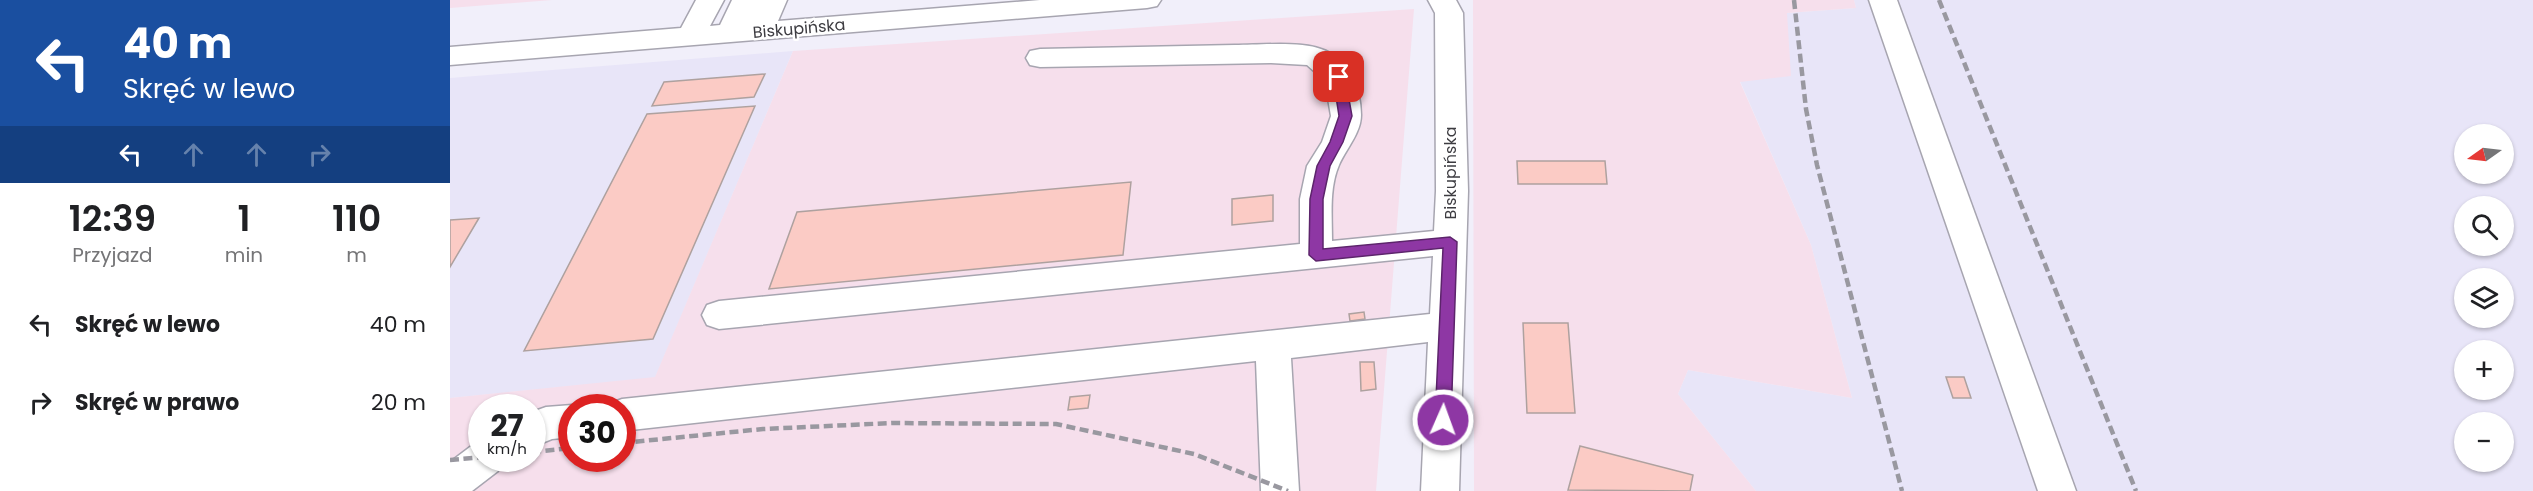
<!DOCTYPE html>
<html lang="pl">
<meta charset="utf-8">
<style>
:root{--surface:#fff;--page:#f2f2f2;--text:#202124;--muted:#757577}
body{margin:0;font-family:Poppins,sans-serif;background:var(--page);color:var(--text);height:100vh;display:flex;flex-direction:column;font-size:22px;white-space:nowrap}
*{box-sizing:border-box;margin:0}
p{font-size:20px;color:var(--muted)}
.icon{flex:none;width:33px;height:33px;fill:none;stroke:currentColor;stroke-width:2;stroke-linecap:round;stroke-linejoin:round}
.map{position:relative;flex:1;overflow:hidden}
.side{display:flex;flex-direction:column;background:var(--surface);width:450px}
.side>*{flex:none}
.top-card{background:#1a4fa0;color:#fff;overflow:hidden}
.needle{width:39px;rotate:256deg}
.controls{position:absolute;left:2004px;top:124px;display:grid;gap:12px}
.controls a{display:grid;place-items:center;width:60px;height:60px;border-radius:50%;background:var(--surface);box-shadow:0 2px 4px #0004;font-size:30px}
.speed{position:absolute;left:18px;top:394px;display:flex;gap:12px;font-size:30px;font-weight:700;text-align:center}
.speed>*{display:grid;place-content:center;width:78px;height:78px;border-radius:50%;background:var(--surface);box-shadow:0 2px 4px #0004;line-height:1}
.speed small{font-size:15px;font-weight:400}
.speed .limit{border:9px solid #d22;background:#fff;color:#111}
.pin{position:absolute;display:grid;place-items:center;width:51px;height:51px;color:#fff;margin:-26px;border-radius:12px;box-shadow:0 3px 9px #0006}
.me{position:absolute;width:66px;margin:-33px;rotate:2deg;stroke-linejoin:round;filter:drop-shadow(0 0 4px #0008)}
.turn{display:flex;align-items:center;gap:21px;height:126px;padding:0 24px;font-size:27px}
.turn .icon{width:78px;height:78px;stroke-width:2.5}
.turn b{display:block;font-size:42px;line-height:51px}
.lanes{display:flex;align-items:center;height:57px;padding:0 24px;background:#0003;justify-content:center;gap:30px;direction:ltr}
.lanes .off{opacity:.35}
.eta{display:flex;justify-content:space-evenly;align-items:center;height:102px;text-align:center}
.eta b{font-size:36px;font-weight:600;line-height:42px}
ul{padding:0;list-style:none}
li{display:flex;align-items:center;gap:18px;height:78px;padding:0 24px}
li div{flex:1}
li b{display:block;font-size:22px}
li em{font-style:normal}
main{display:flex;flex:1;min-height:0}
.map>svg:first-child{display:block}
.built{fill:#e8e5f8;fill-rule:evenodd}
.industrial{fill:#f6dfec;fill-rule:evenodd}
.building{fill:#fbcbc5;stroke:#aea19f;stroke-width:1.5}
.lines{fill:none;stroke-linecap:round;stroke-linejoin:round}
.minor-casing{stroke:#a7a5b0;stroke-width:3}
.minor{fill:#fff;fill-rule:evenodd}
.rail{stroke:#9998a0;stroke-width:4.5;stroke-dasharray:9 4.5;stroke-linecap:butt}
.route{fill:#8e37a4;stroke:#5c246b;stroke-width:1.5}
.labels{text-anchor:middle;stroke-width:5;stroke-linejoin:round;paint-order:stroke}
.street-label{font-size:16px;fill:#3d3c41;stroke:#fff}
</style>
<main>
<section class="side">
<div class="top-card">
<div class="turn"><svg class="icon" aria-label="left" viewBox="0 0 24 24"><path d="M17 20v-9H6M10 6l-5 5 5 5"/></svg><div><b>40 m</b>Skręć w lewo</div></div>
<div class="lanes"><svg class="icon" aria-label="left" viewBox="0 0 24 24"><path d="M17 20v-9H6M10 6l-5 5 5 5"/></svg><svg class="icon off" aria-label="ahead" viewBox="0 0 24 24"><path d="M12 20V5M6 11l6-6 6 6"/></svg><svg class="icon off" aria-label="ahead" viewBox="0 0 24 24"><path d="M12 20V5M6 11l6-6 6 6"/></svg><svg class="icon off" aria-label="right" viewBox="0 0 24 24"><path d="M7 20v-9h11M14 6l5 5-5 5"/></svg></div>
</div>
<div class="eta">
<div><b>12:39</b><p>Przyjazd</p></div>
<div><b>1</b><p>min</p></div>
<div><b>110</b><p>m</p></div>
</div>
<ul>
<li><svg class="icon" aria-label="left" viewBox="0 0 24 24"><path d="M17 20v-9H6M10 6l-5 5 5 5"/></svg><div><b>Skręć w lewo</b></div><em>40 m</em></li>
<li><svg class="icon" aria-label="right" viewBox="0 0 24 24"><path d="M7 20v-9h11M14 6l5 5-5 5"/></svg><div><b>Skręć w prawo</b></div><em>20 m</em></li>
</ul>
</section>
<div class="map">
<svg width="2083" height="491" viewBox="0 0 2083 491">
<rect width="100%" height="100%" fill="#f1effa"/>
<g class="built">
<path d="M1404,0H2083V491H1306L1228,394L1238,370L1402,398L1361,245L1290,81L1337,13L1406,8ZM2014,135H2054V174H2014ZM2014,207H2054V246H2014ZM2014,279H2054V318H2014ZM2014,351H2054V390H2014ZM2014,423H2054V462H2014Z"/>
<polygon points="343,51 205,378 0,398 0,78"/>
</g>
<g class="industrial">
<polygon points="0,0 102,0 0,8"/>
<polygon points="1023,0 1404,0 1406,8 1337,13 1341,76 1290,82 1361,245 1402,398 1238,370 1228,394 1306,491 1024,491"/>
<path d="M964,9L926,491H0V398L205,377L343,51ZM32,408H82V459H32ZM122,408H172V459H122Z"/>
</g>
<g class="building">
<polygon points="315,74 304,97 202,106 214,82"/>
<polygon points="305,106 203,339 74,351 197,114"/>
<polygon points="1067,161 1155,161 1157,184 1068,184"/>
<polygon points="681,182 673,255 319,289 347,212"/>
<polygon points="823,195 823,221 782,225 782,199"/>
<polygon points="29,218 0,267 0,220"/>
<polygon points="914,312 915,319 900,321 899,314"/>
<polygon points="1073,323 1118,323 1125,413 1077,413"/>
<polygon points="910,362 924,362 926,389 911,391"/>
<polygon points="1496,377 1514,377 1521,398 1503,398"/>
<polygon points="640,395 638,408 618,410 620,397"/>
<polygon points="1130,446 1243,475 1240,491 1118,490"/>
</g>
<g class="lines">
<g class="minor-casing">
<g id="minor">
<polygon points="246,0 274,0 260,26 270,25 282,0 337,0 328,21 590,0 711,0 707,6 697,8 0,65 0,47 231,28"/>
<path d="M978,0H1006L1013,13L1018,191L1009,491H971L978,342L841,358L849,491H811L806,361L172,431V408H157L159,404L172,399L980,314L983,256L269,329L257,325L252,315L257,305L269,301L850,244V199L857,166L872,142L881,116L875,81L857,65L821,63L590,67L580,65L576,58L580,51L590,49C655,48 720,46 785,45C808,45 851,41 871,49C898,58 911,88 911,115C911,133 896,149 889,165C879,188 882,216 882,241L984,231L986,191L985,13Z"/>
<polygon points="1419,0 1447,0 1626,491 1588,491"/>
<polygon points="122,405 131,408 122,408 122,437 102,439 82,447 82,412 96,407"/>
<polygon points="32,443 32,459 53,459 48,471 22,491 0,491 0,462 20,447"/>
</g>
</g>
<use href="#minor" class="minor"/>
<g class="rail">
<polyline points="1344,0 1356,109 1367,165 1452,491"/>
<polyline points="1489,0 1686,491"/>
<polyline points="172,443 313,429 442,423 606,424 744,454 838,491"/>
<polyline points="82,452 122,448"/>
<polyline points="0,460 32,457"/>
</g>
</g>
<polygon class="route" points="889,73 895,77 902,116 893,142 880,166 873,199 873,249 1000,237 1007,242 1001,420 998,425 993,427 987,425 985,420 993,248 866,261 859,255 860,199 867,166 880,142 889,116 883,77"/>
<g class="labels">
<g class="street-label">
<text transform="translate(349 28) rotate(-5)" y="6">Biskupińska</text>
<text transform="translate(1000 173) rotate(-90)" y="6">Biskupińska</text>
</g>
</g>
</svg>
<div class="controls">
<a><svg class="needle" viewBox="-14 -14 28 28"><path d="M0-13l5 13h-10z" fill="#e53935"/><path d="M0 13l5-13h-10z" fill="#757577"/></svg></a>
<a><svg class="icon" aria-label="search" viewBox="0 0 24 24"><circle cx="10" cy="10" r="6"/><path d="M15 15l6 6"/></svg></a>
<a><svg class="icon" aria-label="layers" viewBox="0 0 24 24"><path d="M12 4l9 5-9 5-9-5zM3 14l9 5 9-5"/></svg></a>
<a>+</a>
<a>−</a>
</div>
<div class="speed"><div>27<small>km/h</small></div><div class="limit">30</div></div>
<div class="pin" style="left:889px;top:77px;background:#d93025"><svg class="icon" aria-label="arrive" viewBox="0 0 24 24"><path d="M6 21V4h12l-3 4 3 4H6"/></svg></div>
<svg class="me" style="left:993px;top:420px" viewBox="-20 -20 40 40"><circle r="17" fill="#8e37a4" stroke="#fff" stroke-width="3"/><path d="M0-11L8 9 0 5-8 9z" fill="#fff"/></svg>
</div>
</main>
